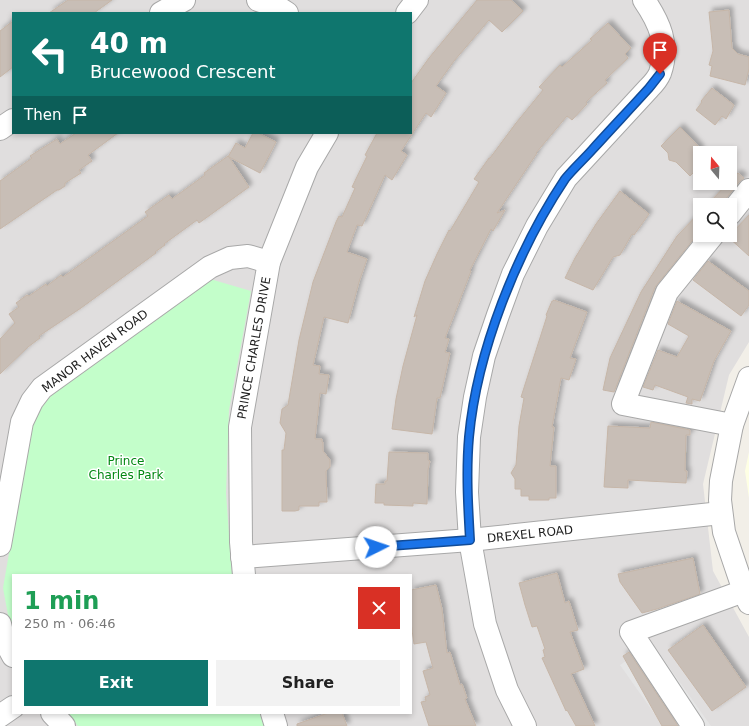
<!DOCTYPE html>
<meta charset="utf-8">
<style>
:root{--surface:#fff;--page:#f2f2f2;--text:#222;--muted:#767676;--accent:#0f766e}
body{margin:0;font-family:"DejaVu Sans",sans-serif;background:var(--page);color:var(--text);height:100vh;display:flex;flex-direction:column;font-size:15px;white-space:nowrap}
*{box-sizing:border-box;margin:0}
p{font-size:13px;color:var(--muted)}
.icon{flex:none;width:22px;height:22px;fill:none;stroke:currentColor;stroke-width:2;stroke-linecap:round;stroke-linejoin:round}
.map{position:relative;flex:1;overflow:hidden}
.panel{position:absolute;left:12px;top:574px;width:400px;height:140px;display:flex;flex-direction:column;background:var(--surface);border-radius:0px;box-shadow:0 2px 6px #0003}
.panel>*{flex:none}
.guide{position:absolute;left:12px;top:12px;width:400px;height:122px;border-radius:0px;box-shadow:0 2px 6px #0003;background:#0f766e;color:#fff;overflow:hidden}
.needle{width:26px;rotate:341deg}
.buttons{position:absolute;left:693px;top:146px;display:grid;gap:8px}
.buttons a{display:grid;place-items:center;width:44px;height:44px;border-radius:0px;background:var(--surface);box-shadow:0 2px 6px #0003;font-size:20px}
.pin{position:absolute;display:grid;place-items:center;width:34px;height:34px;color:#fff;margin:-41px -17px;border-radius:50% 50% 50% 0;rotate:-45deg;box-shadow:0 0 4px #0007}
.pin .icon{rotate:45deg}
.me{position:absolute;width:44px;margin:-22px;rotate:86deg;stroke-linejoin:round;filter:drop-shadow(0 0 3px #0008)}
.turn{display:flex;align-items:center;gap:14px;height:84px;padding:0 12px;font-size:18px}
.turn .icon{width:52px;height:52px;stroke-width:2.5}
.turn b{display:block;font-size:28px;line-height:34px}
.then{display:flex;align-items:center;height:38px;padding:0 12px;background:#0003;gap:8px;font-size:15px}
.round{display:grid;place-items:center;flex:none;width:42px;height:42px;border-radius:0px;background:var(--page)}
.overview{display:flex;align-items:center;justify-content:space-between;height:68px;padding:0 12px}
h1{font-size:24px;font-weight:800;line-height:30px;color:#1e9e55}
.button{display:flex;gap:8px;margin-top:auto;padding:8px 12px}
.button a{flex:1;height:46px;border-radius:0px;background:var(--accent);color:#fff;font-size:16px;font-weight:800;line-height:46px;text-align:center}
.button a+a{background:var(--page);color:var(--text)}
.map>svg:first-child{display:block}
.residential{fill:#e0dede;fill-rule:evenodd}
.education{fill:#feffe4}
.park{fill:#c3feca}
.parking{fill:#e5e5e5}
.building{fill:#c8beb6;stroke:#c6b6a8;filter:url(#shadow)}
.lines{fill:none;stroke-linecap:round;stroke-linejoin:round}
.minor-casing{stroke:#a8a8a8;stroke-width:24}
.minor{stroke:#fff;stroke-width:22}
.route-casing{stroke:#114b97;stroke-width:10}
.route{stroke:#1a73e8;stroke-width:7}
.labels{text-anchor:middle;stroke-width:3;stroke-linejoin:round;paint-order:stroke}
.street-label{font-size:12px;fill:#212121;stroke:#fff}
.park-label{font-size:12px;fill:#038713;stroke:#fff}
</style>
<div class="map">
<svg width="749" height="726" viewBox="0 0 749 726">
<defs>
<filter id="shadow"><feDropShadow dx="3.5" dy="-3.5" stdDeviation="2" flood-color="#0004"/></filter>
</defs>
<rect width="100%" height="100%" fill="#f2efe8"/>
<path class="residential" d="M0,0H749V342L729,375L703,484L713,571L749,637V726H0ZM13,13H411V133H13ZM700,153H730V183H700ZM700,205H730V235H700ZM13,575H411V713H13Z"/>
<polygon class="education" points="749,452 749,498 745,471"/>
<g class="park">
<polygon points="210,279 251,291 229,410 226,493 232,575 13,575 13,634 11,631 3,588 29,438 36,415 53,393"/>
<polygon points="67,713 260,713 264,726 78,726"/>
</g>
<polygon class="parking" points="652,643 711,726 663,726 620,665"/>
<g class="building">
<polygon points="68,0 112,0 94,13 49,13"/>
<polygon points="477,0 511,0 523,11 502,32 489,20 454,61 436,86 446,93 431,117 426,113 401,151 407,155 392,180 385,175 362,226 357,225 347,252 367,259 359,282 348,323 324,317 313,365 320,366 319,374 329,375 326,394 320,393 315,439 322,439 322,442 323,442 323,451 330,460 330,467 326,471 327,502 319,502 319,506 299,506 299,510 295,511 282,511 282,450 284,450 286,433 280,423 282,409 288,405 299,340 313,282 336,222 339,216 342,217 355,188 352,187 367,156 365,155 377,133 411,133 411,83 429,58"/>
<polygon points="729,10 732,48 738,54 749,57 749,69 745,85 710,76 712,66 709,65 713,51 709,12"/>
<polygon points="13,21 13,67 0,77 0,31"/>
<polygon points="608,23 631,48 625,54 628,58 605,80 607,83 586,102 587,104 572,120 567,116 536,153 537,153 497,213 505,210 493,231 491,229 470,270 471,271 445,338 449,339 445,352 450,353 440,398 437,398 432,434 392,429 396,399 403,366 417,315 414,317 425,281 437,254 449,230 450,231 479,182 474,179 489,158 490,158 516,123 543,90 539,87 560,65 562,67 592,40 590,39"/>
<polygon points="712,88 734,105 726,119 722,116 715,125 696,110 702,102 701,101"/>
<polygon points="680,127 700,148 700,166 690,176 676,162 669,160 668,153 661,146"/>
<polygon points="76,133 118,133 88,155 92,161 79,170 81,173 65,183 65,186 59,190 57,190 0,229 0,181 32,158 30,156 46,146 57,139 60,144"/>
<polygon points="253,133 258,133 276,142 260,173 229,157 249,187 199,223 197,220 164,244 165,245 155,252 156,253 81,308 39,336 40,338 28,347 0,374 0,339 15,323 9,314 19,307 16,303 27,295 29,296 46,284 47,286 61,275 63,277 148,216 145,212 169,195 172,199 205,175 204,173 228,156 228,157 236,143 245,148"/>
<polygon points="738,173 744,178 739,182 721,205 707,205 728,183 730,183 730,181"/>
<polygon points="620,191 649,214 634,235 632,234 620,255 613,257 593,290 565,278 575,258 596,224"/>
<polygon points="700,212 700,231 655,287 614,392 603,390 610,358 641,292 677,236"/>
<polygon points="749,215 749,256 727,236 730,235"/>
<polygon points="708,261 749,291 749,305 741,316 693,280"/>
<polygon points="554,300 587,312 570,358 576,359 569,380 561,378 552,427 554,427 550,466 556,466 556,498 549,498 549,500 529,500 529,496 521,496 521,489 515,489 515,479 511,473 516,465 519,426 524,398 521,397 547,316 546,315 552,301 553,301"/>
<polygon points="677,301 731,331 714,361 700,401 692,399 692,404 686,403 688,397 655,385 653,390 643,387 658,350 677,357 689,336 668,324"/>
<polygon points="651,422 690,430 690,435 686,435 685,471 687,471 686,483 628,480 628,488 604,487 608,426 650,428"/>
<polygon points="389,452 428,453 428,460 430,461 428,470 427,504 413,503 413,506 384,505 384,503 375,503 376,484 385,484 385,481 387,481"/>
<polygon points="693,558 700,594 657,609 642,613 620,582 618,574"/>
<polygon points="557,573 565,603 569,601 578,630 570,632 584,669 571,674 595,726 576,726 567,710 566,711 542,658 545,657 543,650 545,649 537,626 532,627 525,605 519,583"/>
<polygon points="436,585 442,609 447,653 450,652 460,685 462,684 467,698 465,699 476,726 429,726 421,702 426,701 425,697 430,695 423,671 433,668 426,642 414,644 411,623 411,590"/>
<polygon points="703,625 746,687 712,711 668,650"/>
<polygon points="629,652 678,726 662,726 623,656"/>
<polygon points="328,713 342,713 347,726 297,726 297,724"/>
</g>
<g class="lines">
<g class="minor-casing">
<g id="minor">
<polyline points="258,0 276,6 287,13"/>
<polyline points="161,13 184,0"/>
<polyline points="407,13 417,0"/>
<polyline points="0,129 13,120"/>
<polyline points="730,214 749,190"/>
<polyline points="713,235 667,292 623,404 732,425"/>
<polyline points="749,378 732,425 721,481 720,500 724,532 744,591 749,603"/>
<polyline points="0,545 22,422 32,401 42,388 210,267 230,258 248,256 269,262"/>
<polyline points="242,557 470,540 721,513"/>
<polyline points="244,575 241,542 240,427 269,262 307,167 327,133"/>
<polyline points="0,624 3,637 13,656"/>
<polyline points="52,713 64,726"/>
<polyline points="272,713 276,726"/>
<polyline points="0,716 13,707"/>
<path d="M525,726L507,690L485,624L470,540L467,492L469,437L475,397L484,356L498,315L513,274L537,226L566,178L649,88C653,84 658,78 660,73C670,45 659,22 644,0"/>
<polyline points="693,726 631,632 744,591"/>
</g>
</g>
<use href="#minor" class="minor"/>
</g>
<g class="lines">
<g class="route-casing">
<path id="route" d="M376,547L470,540C468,506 466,471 469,437C477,351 517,251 565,179C573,169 583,160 592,150C611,129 630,109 649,88L660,74"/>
</g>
<use href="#route" class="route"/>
</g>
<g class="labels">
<g class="street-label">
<text transform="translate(254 348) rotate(-80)" y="4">PRINCE CHARLES DRIVE</text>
<text transform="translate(95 351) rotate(-37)" y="4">MANOR HAVEN ROAD</text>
<text transform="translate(530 534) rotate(-6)" y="4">DREXEL ROAD</text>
</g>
<g class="park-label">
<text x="126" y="465">Prince<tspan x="126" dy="14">Charles Park</tspan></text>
</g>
</g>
</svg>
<div class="buttons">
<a><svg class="needle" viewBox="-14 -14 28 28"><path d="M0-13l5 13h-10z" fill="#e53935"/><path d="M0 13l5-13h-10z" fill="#767676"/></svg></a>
<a><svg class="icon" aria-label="search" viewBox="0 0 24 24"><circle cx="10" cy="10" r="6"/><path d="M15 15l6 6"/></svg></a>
</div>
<div class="pin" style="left:660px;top:74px;background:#d93025"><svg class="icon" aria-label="arrive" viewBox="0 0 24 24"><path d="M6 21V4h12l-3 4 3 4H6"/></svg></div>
<svg class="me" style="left:376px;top:547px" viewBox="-20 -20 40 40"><circle r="19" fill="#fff"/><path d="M0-13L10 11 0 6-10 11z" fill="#1a73e8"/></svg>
<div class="guide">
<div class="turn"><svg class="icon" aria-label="left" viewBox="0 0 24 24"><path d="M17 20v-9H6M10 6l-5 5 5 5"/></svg><div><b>40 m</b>Brucewood Crescent</div></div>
<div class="then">Then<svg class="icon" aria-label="arrive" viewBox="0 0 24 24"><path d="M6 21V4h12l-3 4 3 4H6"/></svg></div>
</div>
<section class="panel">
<div class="overview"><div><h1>1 min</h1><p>250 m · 06:46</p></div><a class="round" style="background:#d93025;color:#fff"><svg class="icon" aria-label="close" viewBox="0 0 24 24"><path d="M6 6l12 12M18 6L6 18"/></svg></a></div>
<div class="button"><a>Exit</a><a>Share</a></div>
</section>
</div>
